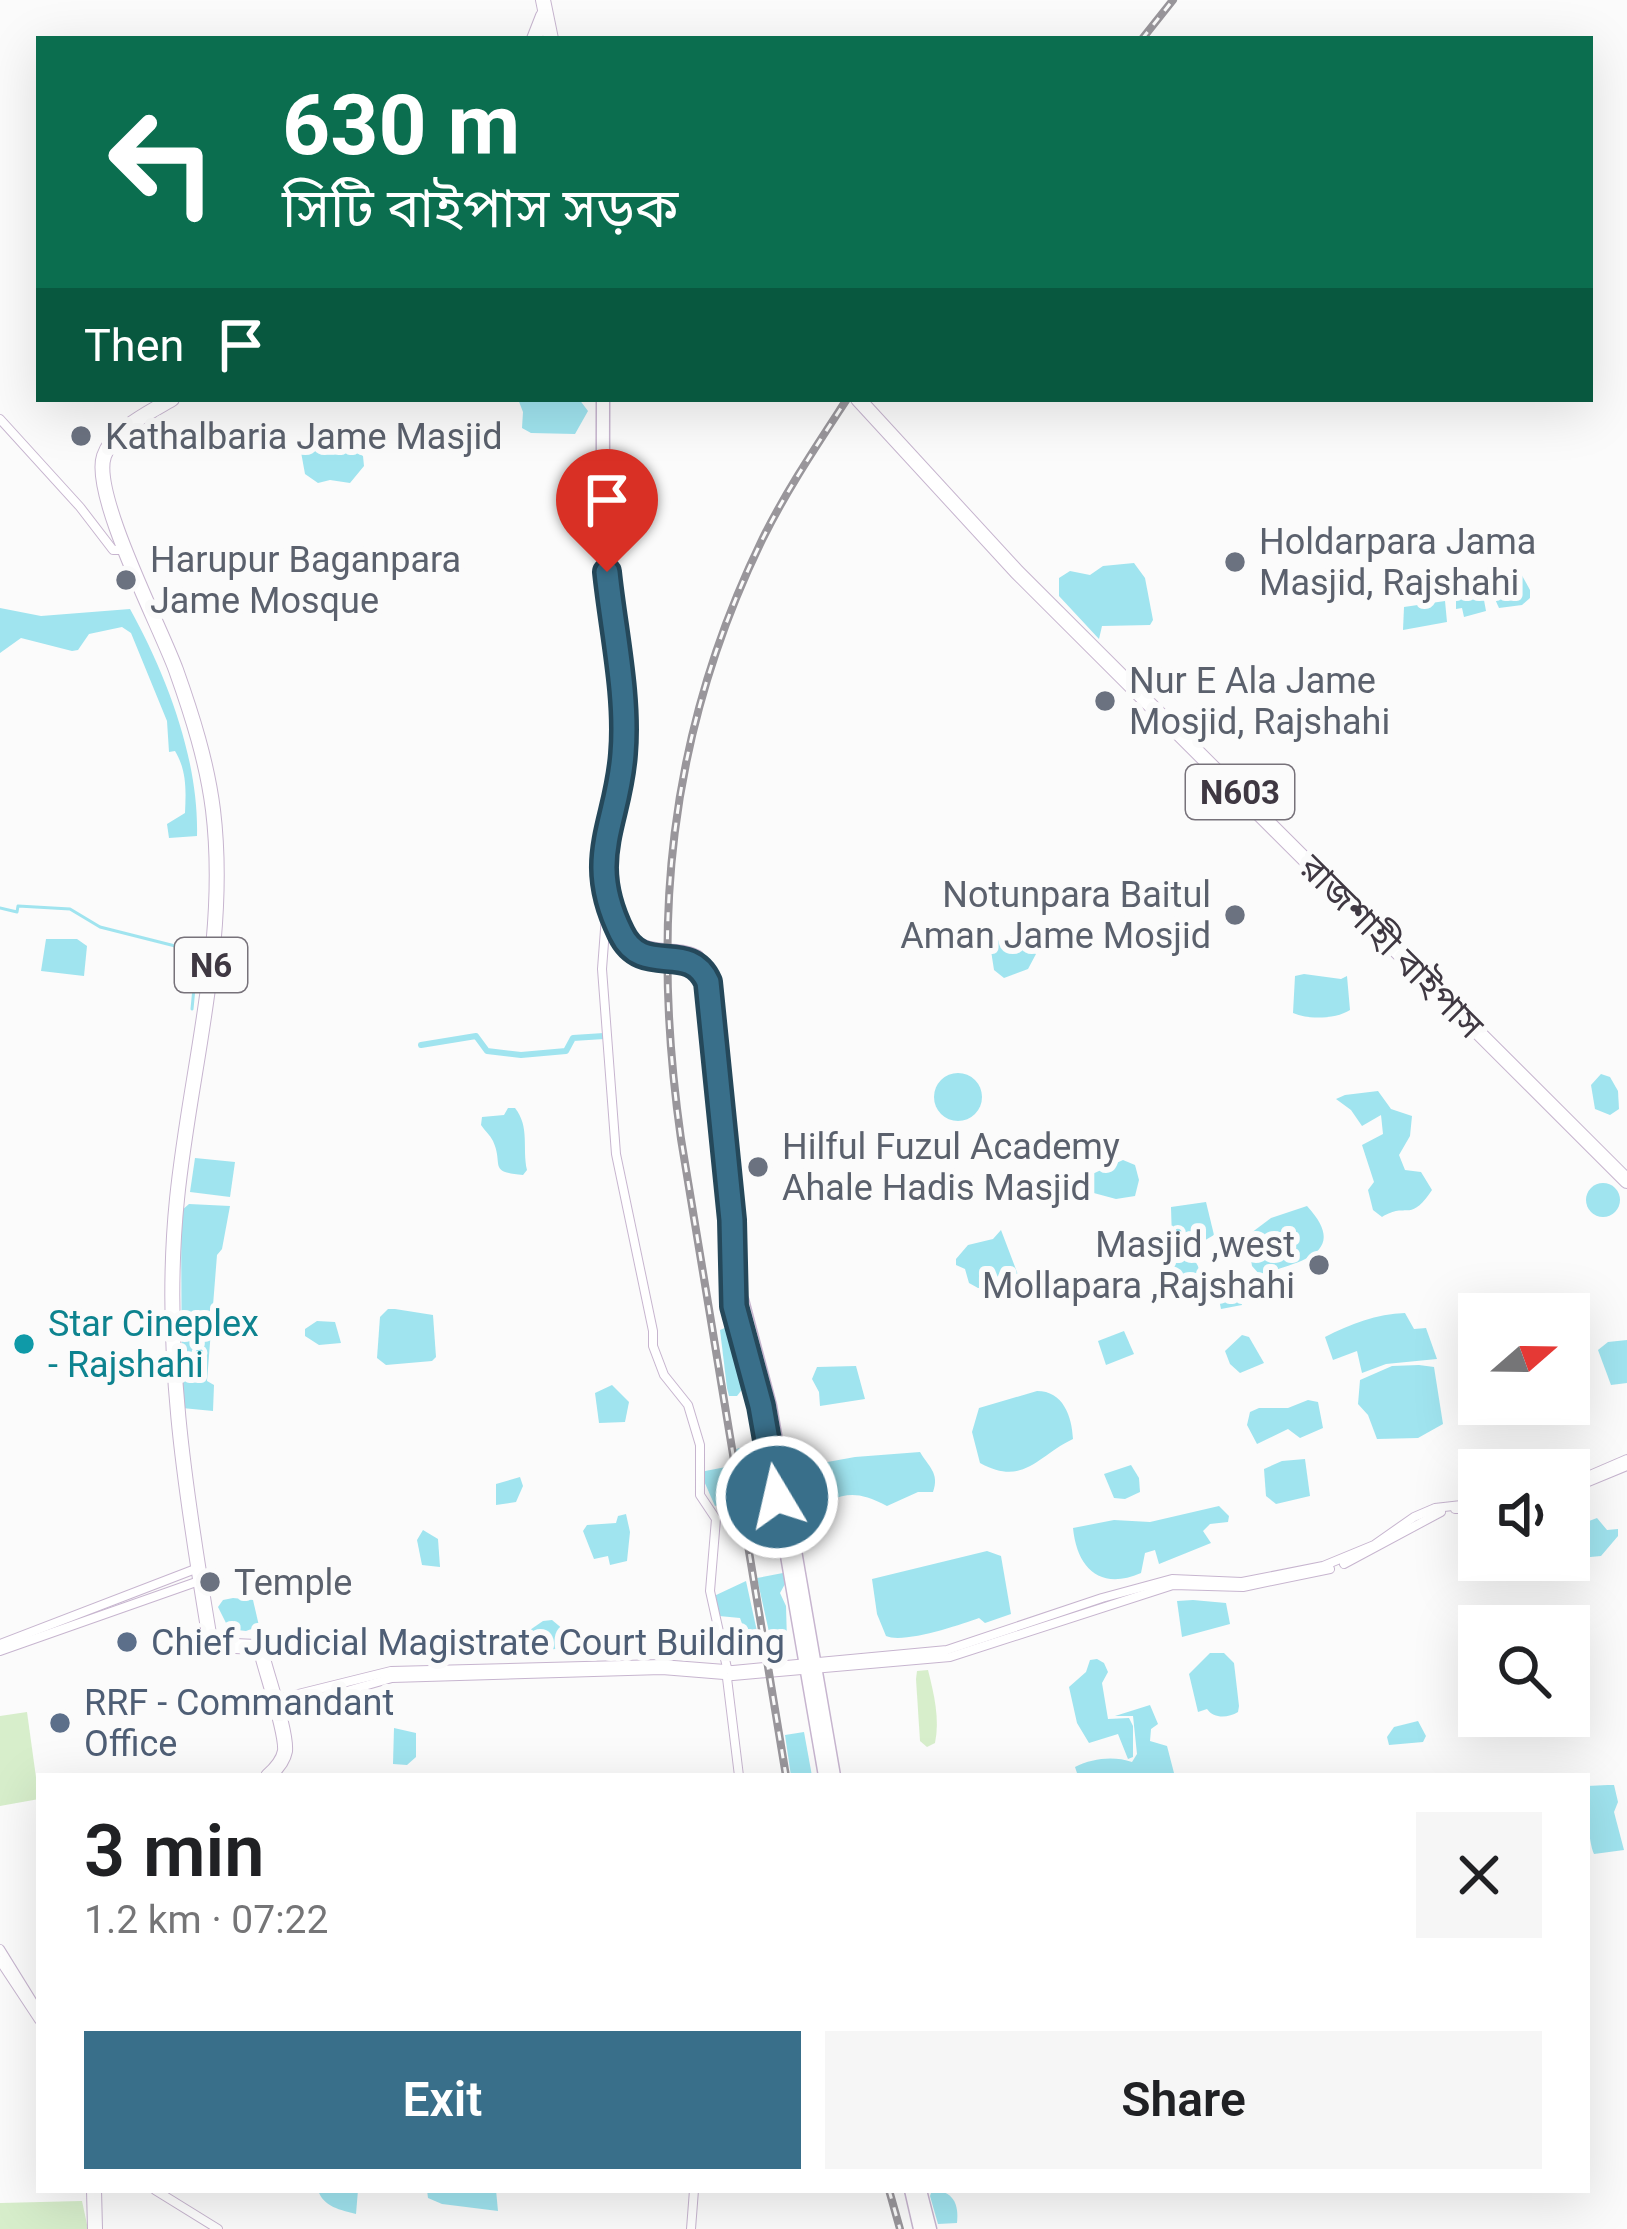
<!DOCTYPE html>
<meta charset="utf-8">
<style>
:root{--surface:#fff;--page:#f6f6f6;--text:#202124;--muted:#757577;--accent:#396f8a}
body{margin:0;font-family:Roboto,"Noto Sans Bengali",sans-serif;background:var(--page);color:var(--text);height:100vh;display:flex;flex-direction:column;font-size:45px;white-space:nowrap}
*{box-sizing:border-box;margin:0}
p{font-size:39px;color:var(--muted)}
.icon{flex:none;width:66px;height:66px;fill:none;stroke:currentColor;stroke-width:2;stroke-linecap:round;stroke-linejoin:round}
.map{position:relative;flex:1;overflow:hidden}
.panel{position:absolute;left:36px;top:1773px;width:1554px;height:420px;display:flex;flex-direction:column;background:var(--surface);border-radius:0px;box-shadow:0 12px 48px #0002}
.panel>*{flex:none}
.hud{position:absolute;left:36px;top:36px;width:1557px;height:366px;border-radius:0px;box-shadow:0 12px 48px #0002;background:#0b6e4f;color:#fff;overflow:hidden}
.needle{width:78px;rotate:70deg}
.controls{position:absolute;left:1458px;top:1293px;display:grid;gap:24px}
.controls a{display:grid;place-items:center;width:132px;height:132px;border-radius:0px;background:var(--surface);box-shadow:0 12px 48px #0002;font-size:60px}
.pin{position:absolute;display:grid;place-items:center;width:102px;height:102px;color:#fff;margin:-123px -51px;border-radius:50% 50% 50% 0;rotate:-45deg;box-shadow:0 0 12px #0007}
.pin .icon{rotate:45deg}
.me{position:absolute;width:132px;margin:-66px;rotate:351deg;stroke-linejoin:round;filter:drop-shadow(0 0 9px #0008)}
.turn{display:flex;align-items:center;gap:42px;height:252px;padding:0 48px;font-size:54px}
.turn .icon{width:156px;height:156px;stroke-width:2.5}
.turn b{display:block;font-size:84px;line-height:102px}
.then{display:flex;align-items:center;height:114px;padding:0 48px;background:#0003;gap:24px;font-size:45px}
.round{display:grid;place-items:center;flex:none;width:126px;height:126px;border-radius:0px;background:var(--page)}
.summary{display:flex;align-items:center;justify-content:space-between;height:204px;padding:0 48px}
h1{font-size:72px;font-weight:600;line-height:90px}
.button{display:flex;gap:24px;margin-top:auto;padding:24px 48px}
.button a{flex:1;height:138px;border-radius:0px;background:var(--accent);color:#fff;font-size:48px;font-weight:600;line-height:138px;text-align:center}
.button a+a{background:var(--page);color:var(--text)}
.map>svg:first-child{display:block}
.green{fill:#d7eecb}
.water{fill:#a0e4ef}
.lines{fill:none;stroke-linecap:round;stroke-linejoin:round}
.stream{stroke:#a0e4ef;stroke-width:3}
.canal{stroke:#a0e4ef;stroke-width:6}
.tertiary-casing{stroke:#c7b5cf;stroke-width:10}
.primary-casing{stroke:#c7b5cf;stroke-width:15}
.trunk-casing{stroke:#c7b5cf;stroke-width:16}
.tertiary{stroke:#fff;stroke-width:8}
.primary{stroke:#fff;stroke-width:12}
.trunk{stroke:#fff;stroke-width:14}
.rail-casing{stroke:#99969b;stroke-width:8}
.rail{stroke:#fbfbfb;stroke-width:3;stroke-dasharray:9;stroke-linecap:butt}
.route-casing{stroke:#25485a;stroke-width:30}
.route{stroke:#396f8a;stroke-width:21}
.worship-dot{fill:#6b7280;stroke:#fbfbfb;stroke-width:4.5}
.culture-dot{fill:#0f9aa8;stroke:#fbfbfb;stroke-width:4.5}
.service-dot{fill:#5c6f8a;stroke:#fbfbfb;stroke-width:4.5}
.labels{text-anchor:middle;stroke-width:12;stroke-linejoin:round;paint-order:stroke}
.shield{fill:#fbfbfb;stroke:#77727a;stroke-width:3}
.shield-label{font-size:33px;font-weight:bold;fill:#3f3842}
.worship-label{font-size:36px;fill:#5b616d;stroke:#fbfbfb;text-anchor:start}
.street-label{font-size:36px;fill:#3f3842;stroke:#fbfbfb}
.culture-label{font-size:36px;fill:#0d838f;stroke:#fbfbfb;text-anchor:start}
.service-label{font-size:36px;fill:#4e5e75;stroke:#fbfbfb;text-anchor:start}
</style>
<div class="map">
<svg width="1627" height="2229" viewBox="0 0 1627 2229">
<rect width="100%" height="100%" fill="#fbfbfb"/>
<g class="green">
<path d="M928,1670C934,1694 940,1719 935,1743L927,1747L920,1741L916,1679L917,1671Z"/>
<polygon points="27,1712 39,1799 0,1806 0,1716"/>
<polygon points="82,2201 88,2229 0,2229 0,2203"/>
</g>
<g class="water">
<polygon points="518,399 579,399 588,411 575,434 531,433 522,428 523,412"/>
<polygon points="311,429 363,456 364,466 350,483 330,480 318,483 305,474 301,452"/>
<polygon points="1134,563 1145,578 1153,620 1150,625 1102,626 1099,639 1059,596 1059,578 1070,571 1090,575 1103,566"/>
<polygon points="1519,570 1530,590 1530,598 1522,605 1499,608 1490,588 1500,576"/>
<polygon points="1478,588 1482,589 1486,611 1464,617 1462,608 1456,609 1456,595"/>
<polygon points="1445,601 1447,622 1403,630 1404,607"/>
<path d="M0,608L41,616L130,609C167,676 199,760 197,836L169,838L167,824L185,813C186,791 187,771 175,751L169,752L167,721L131,633L122,627L89,634L78,650L72,651L21,638L0,653Z"/>
<polygon points="1012,935 1021,936 1036,954 1028,969 1004,978 994,970 990,944"/>
<polygon points="46,939 77,939 87,946 84,976 41,971"/>
<path d="M1304,974L1341,979L1347,976L1350,1010C1336,1019 1309,1020 1293,1013L1295,976Z"/>
<circle cx="958" cy="1097" r="24"/>
<polygon points="1601,1074 1610,1077 1618,1091 1619,1109 1610,1115 1595,1109 1591,1085"/>
<path d="M1378,1091L1391,1109L1412,1116L1410,1136L1399,1155L1405,1170L1421,1172L1432,1190C1409,1224 1408,1201 1382,1217L1373,1210L1368,1190L1374,1182L1362,1145L1383,1134L1381,1115L1362,1126L1351,1110L1336,1099L1345,1095Z"/>
<path d="M508,1108H515C530,1127 522,1148 527,1170L523,1175C487,1172 504,1165 493,1141C490,1135 485,1131 481,1125L482,1117L504,1115Z"/>
<polygon points="195,1158 235,1162 230,1197 190,1192"/>
<polygon points="1123,1160 1135,1165 1139,1180 1135,1196 1116,1199 1090,1192 1088,1176"/>
<circle cx="1603" cy="1200" r="17"/>
<polygon points="1206,1202 1214,1235 1195,1246 1179,1247 1172,1240 1171,1207"/>
<polygon points="189,1204 230,1206 222,1249 217,1255 207,1381 214,1385 213,1411 182,1408 181,1211"/>
<path d="M1307,1206C1353,1256 1293,1262 1260,1275L1252,1266L1247,1236L1271,1218Z"/>
<polygon points="1001,1230 1020,1280 1013,1287 978,1288 969,1283 965,1269 956,1265 956,1259 968,1245 993,1239"/>
<circle cx="1183" cy="1272" r="16"/>
<polygon points="1229,1278 1236,1284 1242,1305 1221,1309 1216,1284"/>
<polygon points="395,1309 433,1315 436,1357 432,1361 386,1365 377,1358 380,1317 388,1309"/>
<path d="M1405,1313L1414,1329L1426,1328L1437,1359L1386,1364L1362,1373L1357,1351L1333,1360L1325,1337C1350,1324 1377,1314 1405,1313Z"/>
<polygon points="317,1321 335,1322 341,1343 319,1345 305,1336 305,1329"/>
<polygon points="727,1327 747,1383 737,1396 729,1396 727,1388 720,1330"/>
<polygon points="1124,1331 1134,1354 1106,1365 1098,1341"/>
<polygon points="1242,1335 1249,1337 1264,1363 1240,1373 1230,1364 1225,1351"/>
<polygon points="1627,1340 1627,1383 1611,1385 1598,1350 1608,1342"/>
<polygon points="1419,1365 1434,1367 1443,1424 1418,1438 1377,1439 1368,1415 1358,1404 1360,1380 1392,1366"/>
<polygon points="856,1366 865,1399 820,1406 819,1392 812,1379 817,1367"/>
<polygon points="612,1385 629,1402 625,1422 599,1423 595,1393"/>
<path d="M1037,1391C1063,1391 1072,1416 1073,1439C1037,1456 1024,1487 980,1463L972,1432L979,1408Z"/>
<polygon points="1308,1400 1318,1402 1323,1428 1300,1438 1288,1429 1257,1444 1247,1425 1250,1412 1259,1408 1288,1408"/>
<path d="M739,1448L746,1449L758,1465L753,1473L761,1499L756,1504C748,1496 740,1463 735,1450Z"/>
<path d="M920,1452C928,1466 940,1473 933,1492H918L887,1506C849,1486 840,1497 805,1511L798,1506V1495L815,1477L811,1465L855,1457Z"/>
<polygon points="1305,1459 1310,1496 1276,1504 1266,1496 1264,1469 1282,1461"/>
<polygon points="1131,1465 1139,1478 1140,1492 1125,1499 1114,1498 1104,1474"/>
<polygon points="731,1466 737,1498 715,1506 700,1472"/>
<polygon points="520,1477 523,1486 516,1502 496,1505 496,1484"/>
<path d="M1219,1506L1229,1516L1228,1522L1210,1524L1203,1531L1211,1543L1159,1564L1155,1550L1145,1553L1141,1573C1100,1591 1077,1568 1073,1528L1114,1520L1150,1522Z"/>
<polygon points="626,1514 630,1532 627,1561 610,1565 608,1556 594,1559 583,1531 587,1525 616,1523 618,1516"/>
<polygon points="1597,1518 1607,1530 1618,1529 1618,1536 1601,1556 1580,1558 1576,1551 1581,1524"/>
<polygon points="423,1530 438,1539 440,1567 422,1565 417,1540"/>
<path d="M987,1551L1001,1556L1011,1614L985,1623L979,1618C960,1625 903,1644 886,1636L877,1614L872,1579Z"/>
<polygon points="783,1573 785,1584 780,1593 786,1606 787,1641 782,1644 771,1641 757,1578"/>
<polygon points="746,1581 758,1636 755,1642 749,1643 740,1618 719,1616 714,1596"/>
<polygon points="233,1598 253,1600 259,1626 246,1631 229,1629 218,1607 223,1600"/>
<polygon points="1193,1600 1226,1603 1230,1624 1182,1637 1177,1601"/>
<polygon points="552,1620 564,1630 565,1646 548,1651 529,1646 527,1632 543,1621"/>
<polygon points="1479,1638 1479,1694 1474,1694 1469,1683 1466,1641"/>
<path d="M1210,1653H1224L1234,1663L1239,1706L1238,1712C1228,1718 1214,1719 1207,1709L1198,1712L1189,1674Z"/>
<polygon points="1097,1659 1104,1663 1108,1672 1102,1683 1108,1719 1129,1718 1133,1726 1133,1757 1128,1759 1118,1734 1089,1743 1077,1723 1069,1687 1086,1672 1090,1660"/>
<path d="M1150,1705L1158,1724L1151,1729L1150,1741L1167,1746L1174,1773L1078,1776L1075,1767C1093,1758 1114,1756 1132,1762L1137,1754L1133,1716H1115Z"/>
<polygon points="1418,1721 1426,1736 1423,1742 1389,1745 1387,1737 1394,1727"/>
<polygon points="394,1728 416,1733 416,1757 407,1765 393,1764"/>
<polygon points="804,1732 812,1776 791,1776 785,1735"/>
<path d="M1608,1785H1614L1618,1802L1614,1812L1624,1850L1594,1854C1588,1841 1587,1803 1587,1786Z"/>
<path d="M318,2190H358L356,2214C341,2210 323,2207 318,2190Z"/>
<polygon points="427,2190 496,2190 498,2211 442,2204 428,2198"/>
<path d="M932,2190C953,2191 959,2203 957,2223L938,2224L930,2196Z"/>
</g>
<g class="lines">
<polyline class="stream" points="0,908 17,912 18,906 70,909 100,927 191,950 197,956 192,1009"/>
<polyline class="canal" points="421,1045 476,1036 487,1051 521,1055 566,1051 573,1038 604,1036"/>
<g class="tertiary-casing">
<g id="tertiary">
<polyline points="0,419 80,507 113,550 125,550"/>
<polyline points="607,903 602,969 616,1154 653,1331 653,1346 664,1375 688,1405 700,1445 700,1495 716,1519 710,1591 727,1668 734,1673 728,1678"/>
<polyline points="1569,1484 1627,1459"/>
<polyline points="1569,1490 1627,1466"/>
<polyline points="1455,1509 1479,1509"/>
<polyline points="1344,1564 1441,1512"/>
<polyline points="0,1644 198,1568"/>
<polyline points="0,1651 199,1581"/>
<polyline points="733,1670 947,1650 1102,1598 1172,1579 1242,1582 1323,1566 1374,1545 1414,1517 1435,1508 1479,1503"/>
<polyline points="733,1676 950,1657 1173,1585 1243,1587 1330,1569"/>
<polyline points="727,1678 739,1776"/>
<polyline points="274,1700 391,1671 661,1664 725,1669"/>
<polyline points="277,1711 392,1678 662,1670 724,1675"/>
<polyline points="0,1949 39,2012"/>
<polyline points="0,1961 39,2020"/>
<polyline points="155,2190 218,2229"/>
<polyline points="691,2229 694,2190"/>
</g>
</g>
<g class="primary-casing">
<g id="primary">
<path d="M603,399C603,457 602,515 607,573C612,630 622,688 623,746C623,773 612,800 606,826C600,860 606,894 617,925C638,982 689,937 708,982L732,1219L734,1306L761,1405L825,1776"/>
<path d="M632,940C651,956 676,946 697,957"/>
<polyline points="742,1300 770,1406 834,1776"/>
<polyline points="911,2190 920,2229"/>
<polyline points="920,2190 930,2229"/>
</g>
</g>
<g class="trunk-casing">
<g id="trunk">
<polyline points="543,0 551,39"/>
<polyline points="534,39 543,16"/>
<path d="M172,399C149,413 113,429 104,456C91,494 160,626 176,670C192,715 207,762 213,810C229,941 190,1069 177,1199C162,1345 185,1490 209,1634L215,1645L257,1647L261,1651C266,1673 287,1732 285,1751C283,1762 275,1770 268,1776"/>
<polyline points="858,399 1017,572 1627,1181"/>
<polyline points="94,2190 95,2229"/>
</g>
</g>
<use href="#tertiary" class="tertiary"/>
<use href="#primary" class="primary"/>
<use href="#trunk" class="trunk"/>
<g class="rail-casing">
<g id="rail">
<polyline points="1142,39 1173,0"/>
<path d="M786,1776L681,1139C651,927 667,736 762,540C786,491 817,445 847,399"/>
<polyline points="889,2190 900,2229"/>
</g>
</g>
<use href="#rail" class="rail"/>
</g>
<g class="lines">
<g class="route-casing">
<path id="route" d="M607,572C613,630 628,695 623,754C618,824 584,858 621,933C643,979 689,939 708,982L732,1220L734,1306L761,1406L777,1497"/>
</g>
<use href="#route" class="route"/>
</g>
<g class="worship-dot">
<circle cx="81" cy="436" r="12"/>
<circle cx="1235" cy="562" r="12"/>
<circle cx="126" cy="580" r="12"/>
<circle cx="1105" cy="701" r="12"/>
<circle cx="1235" cy="915" r="12"/>
<circle cx="758" cy="1167" r="12"/>
<circle cx="1319" cy="1265" r="12"/>
<circle cx="210" cy="1582" r="12"/>
</g>
<circle class="culture-dot" cx="24" cy="1344" r="12"/>
<g class="service-dot">
<circle cx="127" cy="1642" r="12"/>
<circle cx="60" cy="1723" r="12"/>
</g>
<g class="labels">
<g class="shield">
<rect x="1186" y="765" width="108" height="54" rx="9"/>
<rect x="175" y="938" width="72" height="54" rx="9"/>
</g>
<g class="shield-label">
<text x="1240" y="804">N603</text>
<text x="211" y="977">N6</text>
</g>
<g class="worship-label">
<text x="105" y="449">Kathalbaria Jame Masjid</text>
<text x="1259" y="554">Holdarpara Jama<tspan x="1259" dy="41">Masjid, Rajshahi</tspan></text>
<text x="150" y="572">Harupur Baganpara<tspan x="150" dy="41">Jame Mosque</tspan></text>
<text x="1129" y="693">Nur E Ala Jame<tspan x="1129" dy="41">Mosjid, Rajshahi</tspan></text>
<text x="1211" y="907" text-anchor="end">Notunpara Baitul<tspan x="1211" dy="41">Aman Jame Mosjid</tspan></text>
<text x="782" y="1159">Hilful Fuzul Academy<tspan x="782" dy="41">Ahale Hadis Masjid</tspan></text>
<text x="1295" y="1257" text-anchor="end">Masjid ,west<tspan x="1295" dy="41">Mollapara ,Rajshahi</tspan></text>
<text x="234" y="1595">Temple</text>
</g>
<g class="street-label">
<text transform="translate(1392 946) rotate(45)" y="13">রাজশাহী বাইপাস</text>
</g>
<g class="culture-label">
<text x="48" y="1336">Star Cineplex<tspan x="48" dy="41">- Rajshahi</tspan></text>
</g>
<g class="service-label">
<text x="151" y="1655">Chief Judicial Magistrate Court Building</text>
<text x="84" y="1715">RRF - Commandant<tspan x="84" dy="41">Office</tspan></text>
</g>
</g>
</svg>
<div class="controls">
<a><svg class="needle" viewBox="-14 -14 28 28"><path d="M0-13l5 13h-10z" fill="#e53935"/><path d="M0 13l5-13h-10z" fill="#757577"/></svg></a>
<a><svg class="icon" aria-label="sound" viewBox="0 0 24 24"><path d="M4 9h4l5-4v14l-5-4H4zM17 9q2 3 0 6"/></svg></a>
<a><svg class="icon" aria-label="search" viewBox="0 0 24 24"><circle cx="10" cy="10" r="6"/><path d="M15 15l6 6"/></svg></a>
</div>
<div class="pin" style="left:607px;top:572px;background:#d93025"><svg class="icon" aria-label="arrive" viewBox="0 0 24 24"><path d="M6 21V4h12l-3 4 3 4H6"/></svg></div>
<svg class="me" style="left:777px;top:1497px" viewBox="-20 -20 40 40"><circle r="17" fill="#396f8a" stroke="#fff" stroke-width="3"/><path d="M0-11L8 9 0 5-8 9z" fill="#fff"/></svg>
<div class="hud">
<div class="turn"><svg class="icon" aria-label="left" viewBox="0 0 24 24"><path d="M17 20v-9H6M10 6l-5 5 5 5"/></svg><div><b>630 m</b>সিটি বাইপাস সড়ক</div></div>
<div class="then">Then<svg class="icon" aria-label="arrive" viewBox="0 0 24 24"><path d="M6 21V4h12l-3 4 3 4H6"/></svg></div>
</div>
<section class="panel">
<div class="summary"><div><h1>3 min</h1><p>1.2 km · 07:22</p></div><a class="round"><svg class="icon" aria-label="close" viewBox="0 0 24 24"><path d="M6 6l12 12M18 6L6 18"/></svg></a></div>
<div class="button"><a>Exit</a><a>Share</a></div>
</section>
</div>
